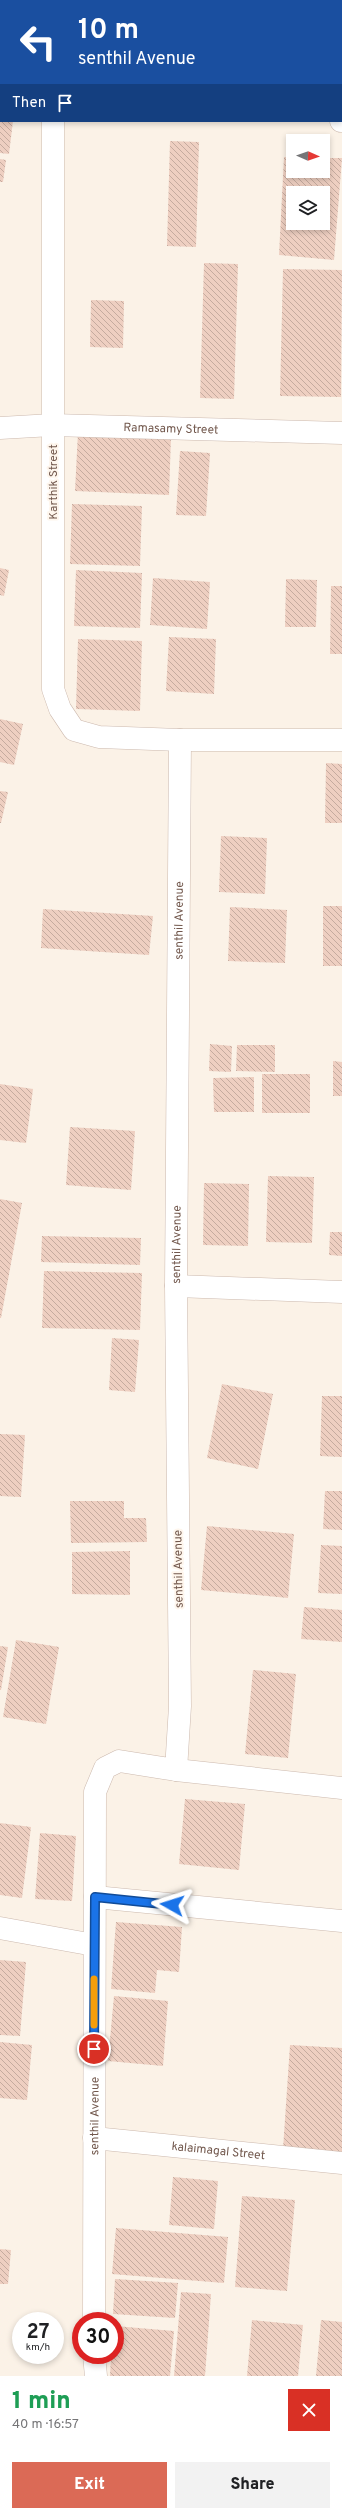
<!DOCTYPE html>
<meta charset="utf-8">
<style>
:root{--surface:#fff;--page:#f2f2f2;--text:#202124;--muted:#757577;--accent:#db6a56}
body{margin:0;font-family:Overpass,sans-serif;background:var(--page);color:var(--text);height:100vh;display:flex;flex-direction:column;font-size:15px;white-space:nowrap}
*{box-sizing:border-box;margin:0}
p{font-size:13px;color:var(--muted)}
.icon{flex:none;width:22px;height:22px;fill:none;stroke:currentColor;stroke-width:2;stroke-linecap:round;stroke-linejoin:round}
.map{position:relative;height:2376px;overflow:hidden}
.sheet{display:flex;flex-direction:column;background:var(--surface);flex:1}
.sheet>*{flex:none}
.hud{position:absolute;left:0px;top:0px;width:342px;height:122px;box-shadow:0 2px 6px #0003;background:#1a4fa0;color:#fff;overflow:hidden}
.needle{width:26px;rotate:92deg}
.controls{position:absolute;left:286px;top:134px;display:grid;gap:8px}
.controls a{display:grid;place-items:center;width:44px;height:44px;border-radius:0px;background:var(--surface);box-shadow:0 2px 6px #0003;font-size:20px}
.speed{position:absolute;left:12px;top:2312px;display:flex;gap:8px;font-size:20px;font-weight:700;text-align:center}
.speed>*{display:grid;place-content:center;width:52px;height:52px;border-radius:50%;background:var(--surface);box-shadow:0 2px 6px #0003;line-height:1}
.speed small{font-size:10px;font-weight:400}
.speed .limit{border:6px solid #d22;background:#fff;color:#111}
.pin{position:absolute;display:grid;place-items:center;width:34px;height:34px;color:#fff;margin:-17px;border:2px solid #fff;border-radius:50%;box-shadow:0 1px 4px #0007}
.me{position:absolute;width:44px;margin:-22px;rotate:276deg;stroke-linejoin:round;filter:drop-shadow(0 0 3px #0008)}
.turn{display:flex;align-items:center;gap:14px;height:84px;padding:0 12px;font-size:18px}
.turn .icon{width:52px;height:52px;stroke-width:2.5}
.turn b{display:block;font-size:28px;line-height:34px}
.then{display:flex;align-items:center;height:38px;padding:0 12px;background:#0003;gap:8px;font-size:15px}
.round{display:grid;place-items:center;flex:none;width:42px;height:42px;border-radius:0px;background:var(--page)}
.head{display:flex;align-items:center;justify-content:space-between;height:68px;padding:0 12px}
h1{font-size:24px;font-weight:800;line-height:30px;color:#1e9e55}
.action{display:flex;gap:8px;margin-top:auto;padding:8px 12px}
.action a{flex:1;height:46px;border-radius:0px;background:var(--accent);color:#fff;font-size:16px;font-weight:800;line-height:46px;text-align:center}
.action a+a{background:var(--page);color:var(--text)}
.map>svg:first-child{display:block}
.building{fill:url(#building-back-hatch);fill-rule:evenodd}
.lines{fill:none;stroke-linecap:round;stroke-linejoin:round}
.minor-casing{stroke:#ccb9ae;stroke-width:23}
.minor{stroke:#fff;stroke-width:22}
.route-casing{stroke:#114b97;stroke-width:10}
.route{stroke:#1a73e8;stroke-width:7}
.slow{stroke:#f59e0b;stroke-width:7}
.labels{text-anchor:middle;stroke-width:4;stroke-linejoin:round;paint-order:stroke}
.street-label{font-size:12px;fill:#72584d;stroke:#fef6ed}
</style>
<div class="map">
<svg width="342" height="2376" viewBox="0 0 342 2376">
<defs>
<pattern id="building-back-hatch" width="6" height="6" patternUnits="userSpaceOnUse"><rect width="6" height="6" fill="#eecfc1"/><path d="M-1 5l2 2M0 0l6 6M5-1l2 2" fill="none" stroke="#c5ab9f"/></pattern>
</defs>
<rect width="100%" height="100%" fill="#fbf2e7"/>
<g class="building">
<polygon points="0,121 13,121 9,154 0,153"/>
<polygon points="170,141 199,142 196,247 167,246"/>
<path d="M284,157H293V171H323V158H342L334,260L279,255ZM293,193H323V223H293Z"/>
<polygon points="0,159 6,160 3,182 0,182"/>
<polygon points="204,263 238,264 234,399 200,398"/>
<polygon points="283,269 342,270 341,397 280,396"/>
<polygon points="91,300 124,301 123,348 90,347"/>
<polygon points="78,432 171,437 169,495 75,491"/>
<polygon points="180,451 210,453 206,516 176,515"/>
<polygon points="72,504 142,506 140,566 70,564"/>
<polygon points="0,568 9,570 4,596 0,595"/>
<polygon points="76,570 142,573 140,628 74,626"/>
<polygon points="153,578 210,582 207,629 150,625"/>
<polygon points="286,579 317,580 316,627 285,627"/>
<polygon points="331,586 342,586 342,654 330,654"/>
<polygon points="169,637 216,639 214,694 166,691"/>
<polygon points="78,639 142,641 140,711 76,709"/>
<polygon points="0,719 23,724 14,765 0,762"/>
<polygon points="326,763 342,764 342,823 325,823"/>
<polygon points="0,791 8,792 1,823 0,823"/>
<polygon points="221,836 267,838 265,894 219,892"/>
<rect x="323" y="906" width="19" height="60"/>
<polygon points="230,907 287,910 285,963 228,961"/>
<polygon points="43,909 153,916 149,955 41,948"/>
<polygon points="210,1044 232,1046 231,1072 209,1071"/>
<polygon points="237,1045 275,1045 275,1072 236,1071"/>
<polygon points="333,1061 342,1062 342,1096 333,1096"/>
<rect x="262" y="1074" width="48" height="39"/>
<polygon points="254,1077 254,1112 214,1112 213,1078"/>
<polygon points="0,1084 33,1089 26,1143 0,1140"/>
<polygon points="70,1127 135,1131 131,1190 66,1185"/>
<polygon points="268,1176 314,1177 312,1243 266,1242"/>
<polygon points="204,1183 249,1184 248,1246 203,1245"/>
<polygon points="0,1199 22,1203 1,1318 0,1318"/>
<polygon points="330,1232 342,1232 342,1256 329,1255"/>
<polygon points="42,1236 141,1238 140,1265 41,1262"/>
<polygon points="44,1271 142,1273 140,1330 42,1328"/>
<polygon points="112,1338 139,1340 135,1392 109,1390"/>
<polygon points="222,1384 273,1394 258,1469 207,1458"/>
<polygon points="322,1396 342,1396 342,1457 320,1456"/>
<polygon points="0,1434 25,1435 21,1497 0,1496"/>
<polygon points="325,1491 342,1491 342,1530 323,1529"/>
<polygon points="70,1501 124,1501 124,1518 146,1518 147,1542 71,1543"/>
<polygon points="207,1526 294,1534 288,1598 201,1590"/>
<polygon points="321,1545 342,1546 342,1594 318,1593"/>
<polygon points="130,1551 130,1595 72,1594 72,1552"/>
<polygon points="304,1607 342,1610 342,1642 301,1639"/>
<polygon points="16,1640 59,1647 46,1724 3,1717"/>
<polygon points="0,1646 8,1647 1,1690 0,1690"/>
<polygon points="253,1670 296,1674 288,1758 245,1754"/>
<polygon points="185,1799 245,1804 239,1870 179,1864"/>
<polygon points="0,1823 31,1827 22,1898 0,1895"/>
<polygon points="40,1833 76,1836 72,1901 35,1899"/>
<polygon points="116,1922 182,1927 179,1972 157,1970 155,1993 111,1989"/>
<polygon points="0,1960 26,1962 20,2036 0,2035"/>
<polygon points="114,1996 168,2001 163,2066 108,2061"/>
<polygon points="0,2042 32,2045 27,2100 0,2098"/>
<polygon points="290,2045 342,2048 342,2153 283,2149"/>
<polygon points="173,2177 218,2181 214,2229 169,2225"/>
<polygon points="242,2196 295,2200 287,2291 235,2287"/>
<polygon points="116,2228 228,2237 224,2283 112,2274"/>
<polygon points="0,2249 11,2250 8,2284 0,2284"/>
<polygon points="115,2279 178,2283 175,2318 113,2314"/>
<polygon points="181,2292 211,2294 205,2376 174,2376"/>
<polygon points="252,2320 303,2325 298,2376 247,2376"/>
<polygon points="321,2320 342,2322 342,2376 316,2376"/>
<polygon points="115,2326 174,2331 170,2376 110,2376 111,2355 115,2355"/>
</g>
<g class="lines">
<g class="minor-casing">
<g id="minor">
<polyline points="55,1 55,0"/>
<polyline points="0,104 1,104"/>
<polyline points="53,121 53,689 60,709 74,730 99,737 180,740 342,740"/>
<polyline points="341,121 342,121"/>
<path id="s1" d="M0,428L52,425L342,433"/>
<polyline points="176,1286 342,1292"/>
<polyline points="176,1770 342,1788"/>
<polyline points="95,1897 342,1921"/>
<polyline points="0,1928 94,1945"/>
<path id="s2" d="M94,2138L342,2163"/>
<path id="s3" d="M94,2321L95,1792L105,1768L119,1761L176,1770L180,1706L176,1286L180,740"/>
<polyline points="94,2355 96,2376"/>
</g>
</g>
<use href="#minor" class="minor"/>
</g>
<g class="lines">
<g class="route-casing">
<polyline id="route" points="94,2049 95,1897 172,1905"/>
</g>
<use href="#route" class="route"/>
<polyline class="slow" points="94,1979 94,2025"/>
</g>
<g class="labels">
<g class="street-label">
<text dy="4" stroke="none"><textPath href="#s1" startOffset="171">Ramasamy Street</textPath></text>
<text transform="translate(53 482) rotate(-90)" y="4">Karthik Street</text>
<text dy="4" stroke="none"><textPath href="#s3" startOffset="1478">senthil Avenue</textPath></text>
<text dy="4" stroke="none"><textPath href="#s3" startOffset="1154">senthil Avenue</textPath></text>
<text transform="translate(178 1569) rotate(-91)" y="4">senthil Avenue</text>
<text dy="4" stroke="none"><textPath href="#s3" startOffset="205">senthil Avenue</textPath></text>
<text dy="4" stroke="none"><textPath href="#s2" startOffset="125">kalaimagal Street</textPath></text>
</g>
</g>
</svg>
<div class="controls">
<a><svg class="needle" viewBox="-14 -14 28 28"><path d="M0-13l5 13h-10z" fill="#e53935"/><path d="M0 13l5-13h-10z" fill="#757577"/></svg></a>
<a><svg class="icon" aria-label="layers" viewBox="0 0 24 24"><path d="M12 4l9 5-9 5-9-5zM3 14l9 5 9-5"/></svg></a>
</div>
<div class="speed"><div>27<small>km/h</small></div><div class="limit">30</div></div>
<div class="pin" style="left:94px;top:2049px;background:#d93025"><svg class="icon" aria-label="arrive" viewBox="0 0 24 24"><path d="M6 21V4h12l-3 4 3 4H6"/></svg></div>
<svg class="me" style="left:172px;top:1905px" viewBox="-20 -20 40 40"><path d="M0-17L14 15 0 8-14 15z" fill="#1a73e8" stroke="#fff" stroke-width="4"/></svg>
<div class="hud">
<div class="turn"><svg class="icon" aria-label="left" viewBox="0 0 24 24"><path d="M17 20v-9H6M10 6l-5 5 5 5"/></svg><div><b>10 m</b>senthil Avenue</div></div>
<div class="then">Then<svg class="icon" aria-label="arrive" viewBox="0 0 24 24"><path d="M6 21V4h12l-3 4 3 4H6"/></svg></div>
</div>
</div>
<section class="sheet">
<div class="head"><div><h1>1 min</h1><p>40 m · 16:57</p></div><a class="round" style="background:#d93025;color:#fff"><svg class="icon" aria-label="close" viewBox="0 0 24 24"><path d="M6 6l12 12M18 6L6 18"/></svg></a></div>
<div class="action"><a>Exit</a><a>Share</a></div>
</section>
